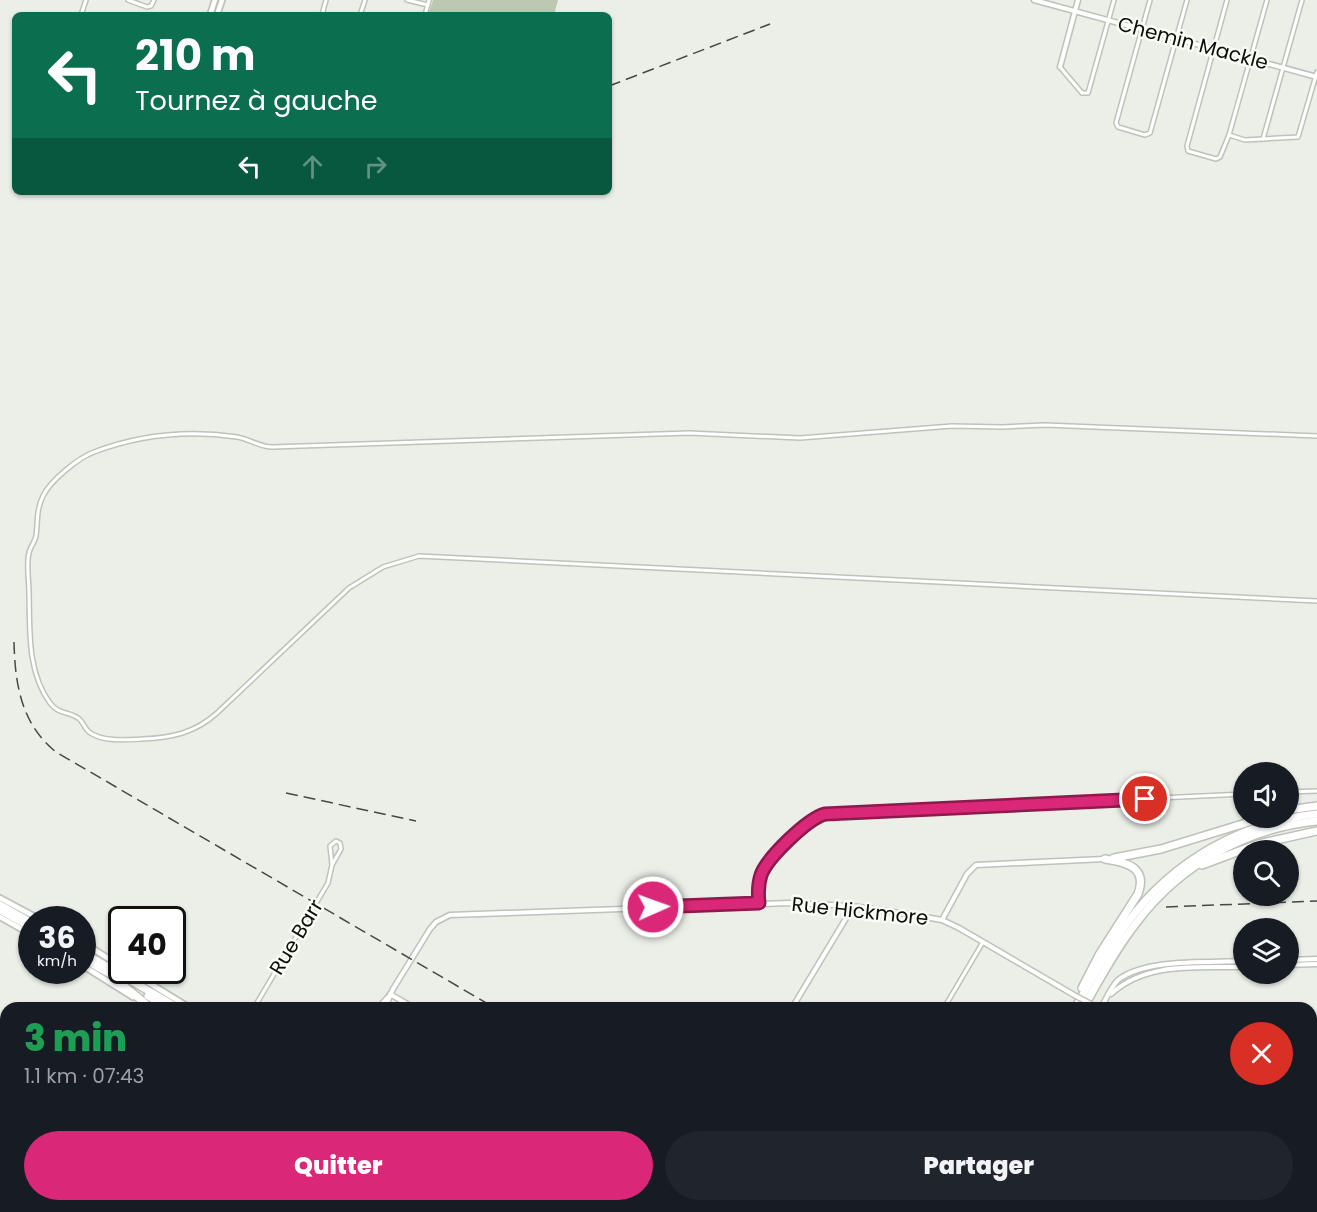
<!DOCTYPE html>
<html lang="fr">
<meta charset="utf-8">
<style>
:root{--surface:#171b24;--page:#20242c;--text:#f1f3f6;--muted:#9ea1a6;--accent:#db2777}
body{margin:0;font-family:Poppins,sans-serif;background:var(--page);color:var(--text);height:100vh;display:flex;flex-direction:column;font-size:22px;white-space:nowrap}
*{box-sizing:border-box;margin:0}
p{font-size:20px;color:var(--muted)}
.icon{flex:none;width:33px;height:33px;fill:none;stroke:currentColor;stroke-width:2;stroke-linecap:round;stroke-linejoin:round}
.map{position:relative;flex:1;overflow:hidden}
.panel{position:absolute;left:0px;top:1002px;width:1317px;height:210px;display:flex;flex-direction:column;background:var(--surface);border-radius:18px 18px 0 0;box-shadow:0 2px 4px #0004}
.panel>*{flex:none}
.banner{position:absolute;left:12px;top:12px;width:600px;height:183px;border-radius:9px;box-shadow:0 2px 4px #0004;background:#0b6e4f;color:#fff;overflow:hidden}
.controls{position:absolute;left:1233px;top:762px;display:grid;gap:12px}
.controls a{display:grid;place-items:center;width:66px;height:66px;border-radius:50%;background:var(--surface);box-shadow:0 2px 4px #0004;font-size:30px}
.speed{position:absolute;left:18px;top:906px;display:flex;gap:12px;font-size:30px;font-weight:700;text-align:center}
.speed>*{display:grid;place-content:center;width:78px;height:78px;border-radius:50%;background:var(--surface);box-shadow:0 2px 4px #0004;line-height:1}
.speed small{font-size:15px;font-weight:400}
.speed .limit{border:3px solid #111;border-radius:9px;background:#fff;color:#111}
.pin{position:absolute;display:grid;place-items:center;width:51px;height:51px;color:#fff;margin:-26px;border:3px solid #fff;border-radius:50%;box-shadow:0 2px 6px #0007}
.me{position:absolute;width:66px;margin:-33px;rotate:88deg;stroke-linejoin:round;filter:drop-shadow(0 0 4px #0008)}
.turn{display:flex;align-items:center;gap:21px;height:126px;padding:0 24px;font-size:27px}
.turn .icon{width:78px;height:78px;stroke-width:2.5}
.turn b{display:block;font-size:42px;line-height:51px}
.lanes{display:flex;align-items:center;height:57px;padding:0 24px;background:#0003;justify-content:center;gap:30px;direction:ltr}
.lanes .off{opacity:.35}
.round{display:grid;place-items:center;flex:none;width:63px;height:63px;border-radius:32px;background:var(--page)}
.headline{display:flex;align-items:center;justify-content:space-between;height:102px;padding:0 24px}
h1{font-size:36px;font-weight:800;line-height:45px;color:#1e9e55}
.action{display:flex;gap:12px;margin-top:auto;padding:12px 24px}
.action a{flex:1;height:69px;border-radius:36px;background:var(--accent);color:#fff;font-size:24px;font-weight:800;line-height:69px;text-align:center}
.action a+a{background:var(--page);color:var(--text)}
.map>svg:first-child{display:block}
.green{fill:#bcc9b0}
.lines{fill:none;stroke-linecap:round;stroke-linejoin:round}
.minor-casing{stroke:#bec2ba;stroke-width:6}
.tertiary-casing{stroke:#bec2ba;stroke-width:7}
.secondary-casing{stroke:#bec2ba;stroke-width:8}
.motorway-casing{stroke:#bec2ba;stroke-width:10}
.minor{stroke:#fff;stroke-width:3}
.tertiary{stroke:#fff;stroke-width:4}
.secondary{stroke:#fff;stroke-width:4.5}
.motorway{stroke:#fff;stroke-width:7}
.rail{stroke:#464844;stroke-width:1.5;stroke-dasharray:12 6;stroke-linecap:butt}
.tertiary-bridge-casing{stroke:#bec2ba;stroke-width:7;stroke-linecap:butt}
.tertiary-bridge{stroke:#fff;stroke-width:4}
.route-casing{stroke:#8e194d;stroke-width:15}
.route{stroke:#db2777;stroke-width:10}
.labels{text-anchor:middle;stroke-width:5;stroke-linejoin:round;paint-order:stroke}
.street-label{font-size:20px;fill:#0b0d0a;stroke:#f8fcf4}
</style>
<div class="map">
<svg width="1317" height="1212" viewBox="0 0 1317 1212">
<rect width="100%" height="100%" fill="#ebefe7"/>
<polygon class="green" points="433,0 558,0 554,15 428,15"/>
<g class="lines">
<g class="minor-casing">
<g id="minor">
<polyline points="128,0 147,7 151,6 154,0"/>
<polyline points="407,0 428,5"/>
<polyline points="1150,0 1116,123 1118,127 1145,135 1150,133 1187,0"/>
<polyline points="1227,0 1187,146 1188,151 1216,159 1220,157 1229,135 1267,0"/>
<polyline points="81,15 86,0"/>
<polyline points="322,15 326,0"/>
<polyline points="360,15 365,0"/>
<polyline points="425,15 429,0"/>
<polyline points="1060,67 1082,93 1088,93 1114,0"/>
<polyline points="1229,135 1245,140 1298,137 1317,72"/>
<polyline points="1263,139 1302,0"/>
<path d="M1317,436L1045,425L1002,427L952,426L800,438L689,433L272,447C260,447 249,439 237,437C189,430 139,435 94,452C78,458 50,481 43,496C36,510 38,522 36,536C35,542 30,547 29,553C26,565 29,580 29,593C30,630 27,672 50,703C59,715 68,711 78,718C83,721 84,728 89,732C102,742 126,740 142,739C171,738 195,733 217,713L349,588L383,567L419,556L1317,601"/>
<polyline points="1288,792 1317,791"/>
<path d="M759,903C759,894 758,884 761,875C767,858 807,819 824,814L1244,794"/>
<polyline points="254,1008 328,883 332,865 341,849 340,843 336,841 330,846 332,865"/>
<polyline points="944,1008 983,942"/>
<polyline points="0,1171 6,1160"/>
</g>
</g>
<g class="tertiary-casing">
<g id="tertiary">
<polyline points="1034,0 1317,77"/>
<polyline points="1060,67 1078,0"/>
<polyline points="942,920 967,874 976,865 1104,859"/>
<polyline points="1288,960 1317,959"/>
<polyline points="1288,965 1317,964"/>
<polyline points="390,994 414,1008"/>
<path d="M1111,994C1147,961 1199,968 1244,967"/>
<polyline points="378,1008 388,997"/>
<polyline points="385,1008 393,989 430,929 436,922 450,915 789,903 852,906 914,915 942,920 959,928 1074,995"/>
<polyline points="792,1008 848,915 849,906"/>
<path d="M1101,1008C1106,999 1111,987 1118,980C1146,958 1208,963 1244,961"/>
<polyline points="1311,1082 1317,1072"/>
<polyline points="0,1107 6,1111"/>
<polyline points="0,1114 6,1117"/>
<polyline points="1311,1131 1317,1134"/>
<polyline points="167,1206 178,1212"/>
<polyline points="180,1206 191,1212"/>
<polyline points="262,1212 266,1206"/>
<polyline points="268,1212 271,1206"/>
<polyline points="633,1212 637,1206"/>
<polyline points="657,1212 663,1206"/>
<polyline points="672,1212 675,1206"/>
<polyline points="981,1212 984,1206"/>
<polyline points="1235,1212 1239,1206"/>
</g>
</g>
<g class="secondary-casing">
<g id="secondary">
<polyline points="210,15 215,0"/>
<polyline points="217,15 222,0"/>
<polyline points="0,898 41,920"/>
<polyline points="0,917 32,935"/>
<polyline points="82,942 122,967"/>
<polyline points="82,965 133,997"/>
<polyline points="128,970 190,1008"/>
<polyline points="143,1003 153,1008"/>
<polyline points="495,1206 506,1212"/>
<polyline points="527,1206 538,1212"/>
</g>
</g>
<g class="motorway-casing">
<g id="motorway">
<polyline points="1288,810 1317,806"/>
<polyline points="1114,858 1161,849 1262,818"/>
<polyline points="1202,865 1258,844 1317,831"/>
<polyline points="0,905 32,923"/>
<polyline points="0,910 32,928"/>
<polyline points="82,952 178,1008"/>
<polyline points="82,958 117,978"/>
<polyline points="113,977 146,1004"/>
<path d="M1082,988L1099,955L1138,894C1148,867 1126,862 1105,859"/>
<polyline points="148,996 169,1008"/>
<path d="M1075,1008C1092,979 1108,949 1128,922C1173,861 1242,822 1317,814"/>
<path d="M1083,1008C1100,979 1116,948 1137,922C1180,865 1246,828 1317,821"/>
<polyline points="507,1206 517,1212"/>
<polyline points="517,1206 527,1212"/>
<polyline points="951,1212 955,1206"/>
<polyline points="958,1212 961,1206"/>
<polyline points="966,1212 969,1206"/>
<polyline points="972,1212 974,1206"/>
</g>
</g>
<use href="#minor" class="minor"/>
<use href="#tertiary" class="tertiary"/>
<use href="#secondary" class="secondary"/>
<use href="#motorway" class="motorway"/>
<g class="rail">
<polyline points="609,86 770,24"/>
<path d="M14,642C15,684 21,724 56,752L495,1008"/>
<polyline points="286,793 416,821"/>
<polyline points="1166,907 1317,901"/>
<polyline points="1311,1020 1317,1019"/>
<polyline points="836,1206 846,1212"/>
<polyline points="1176,1212 1179,1206"/>
</g>
<g class="tertiary-bridge-casing">
<polyline id="tertiary-bridge" points="1074,995 1091,1004"/>
</g>
<use href="#tertiary-bridge" class="tertiary-bridge"/>
</g>
<g class="lines">
<g class="route-casing">
<path id="route" d="M653,907L759,903C758,894 758,884 761,875C767,858 807,819 825,814L1145,799"/>
</g>
<use href="#route" class="route"/>
</g>
<g class="labels">
<g class="street-label">
<text transform="translate(1193 43) rotate(15)" y="7">Chemin Mackle</text>
<text transform="translate(860 911) rotate(6)" y="7">Rue Hickmore</text>
<text transform="translate(296 937) rotate(-59)" y="7">Rue Barr</text>
</g>
</g>
</svg>
<div class="controls">
<a><svg class="icon" aria-label="sound" viewBox="0 0 24 24"><path d="M4 9h4l5-4v14l-5-4H4zM17 9q2 3 0 6"/></svg></a>
<a><svg class="icon" aria-label="search" viewBox="0 0 24 24"><circle cx="10" cy="10" r="6"/><path d="M15 15l6 6"/></svg></a>
<a><svg class="icon" aria-label="layers" viewBox="0 0 24 24"><path d="M12 4l9 5-9 5-9-5zM3 14l9 5 9-5"/></svg></a>
</div>
<div class="speed"><div>36<small>km/h</small></div><div class="limit">40</div></div>
<div class="pin" style="left:1145px;top:799px;background:#d93025"><svg class="icon" aria-label="arrive" viewBox="0 0 24 24"><path d="M6 21V4h12l-3 4 3 4H6"/></svg></div>
<svg class="me" style="left:653px;top:907px" viewBox="-20 -20 40 40"><circle r="17" fill="#db2777" stroke="#fff" stroke-width="3"/><path d="M0-11L8 9 0 5-8 9z" fill="#fff"/></svg>
<div class="banner">
<div class="turn"><svg class="icon" aria-label="left" viewBox="0 0 24 24"><path d="M17 20v-9H6M10 6l-5 5 5 5"/></svg><div><b>210 m</b>Tournez à gauche</div></div>
<div class="lanes"><svg class="icon" aria-label="left" viewBox="0 0 24 24"><path d="M17 20v-9H6M10 6l-5 5 5 5"/></svg><svg class="icon off" aria-label="ahead" viewBox="0 0 24 24"><path d="M12 20V5M6 11l6-6 6 6"/></svg><svg class="icon off" aria-label="right" viewBox="0 0 24 24"><path d="M7 20v-9h11M14 6l5 5-5 5"/></svg></div>
</div>
<section class="panel">
<div class="headline"><div><h1>3 min</h1><p>1.1 km · 07:43</p></div><a class="round" style="background:#d93025;color:#fff"><svg class="icon" aria-label="close" viewBox="0 0 24 24"><path d="M6 6l12 12M18 6L6 18"/></svg></a></div>
<div class="action"><a>Quitter</a><a>Partager</a></div>
</section>
</div>
